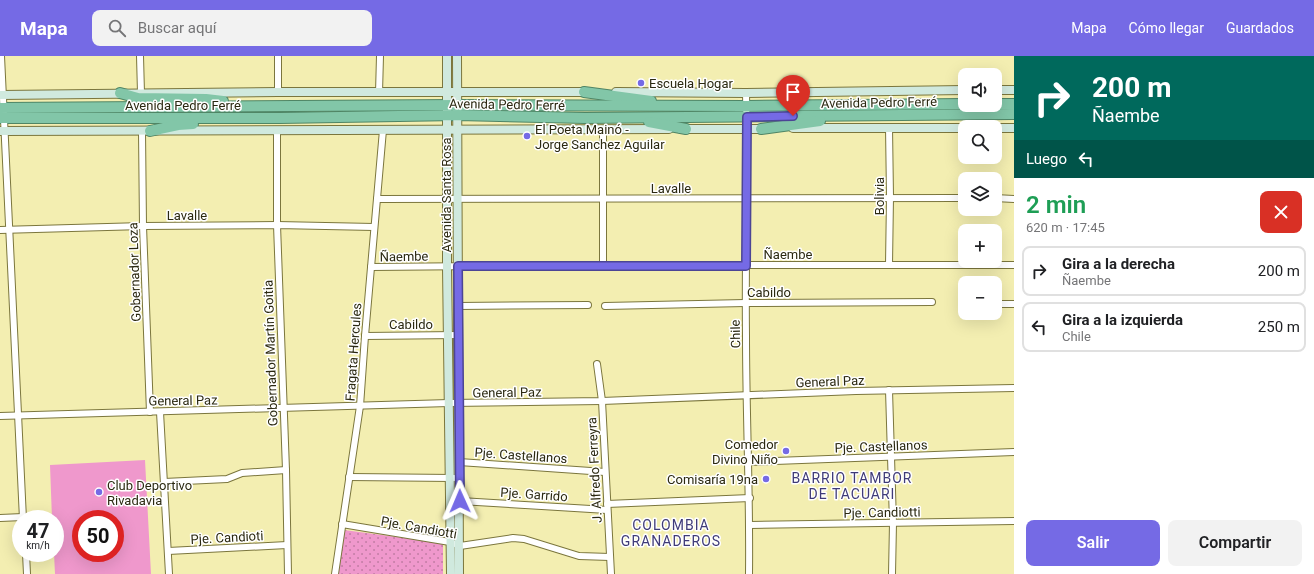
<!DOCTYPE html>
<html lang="es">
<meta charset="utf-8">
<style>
:root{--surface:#fff;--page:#f2f2f2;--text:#202124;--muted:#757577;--line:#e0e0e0;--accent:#756ae5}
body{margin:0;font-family:Roboto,sans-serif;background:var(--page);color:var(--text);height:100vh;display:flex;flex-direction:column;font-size:15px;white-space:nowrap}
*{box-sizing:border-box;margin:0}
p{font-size:13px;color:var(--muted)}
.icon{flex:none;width:22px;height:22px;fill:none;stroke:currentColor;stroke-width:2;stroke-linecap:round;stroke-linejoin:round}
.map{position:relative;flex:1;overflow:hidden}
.panel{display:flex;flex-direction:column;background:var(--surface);width:300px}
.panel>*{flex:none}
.top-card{background:#00695c;color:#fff;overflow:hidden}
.controls{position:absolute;left:958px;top:12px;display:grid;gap:8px}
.controls a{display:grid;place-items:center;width:44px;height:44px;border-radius:8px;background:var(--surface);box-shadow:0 4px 16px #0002;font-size:20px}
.speed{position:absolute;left:12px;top:454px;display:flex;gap:8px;font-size:20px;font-weight:700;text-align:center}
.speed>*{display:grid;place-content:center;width:52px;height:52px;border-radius:50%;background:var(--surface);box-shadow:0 4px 16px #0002;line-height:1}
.speed small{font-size:10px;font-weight:400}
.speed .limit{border:6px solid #d22;background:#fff;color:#111}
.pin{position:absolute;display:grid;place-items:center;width:34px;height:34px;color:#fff;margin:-41px -17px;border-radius:50% 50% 50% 0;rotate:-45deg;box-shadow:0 0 4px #0007}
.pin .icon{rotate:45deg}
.me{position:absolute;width:44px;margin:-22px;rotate:359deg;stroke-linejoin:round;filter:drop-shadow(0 0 3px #0008)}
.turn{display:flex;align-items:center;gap:14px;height:84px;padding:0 12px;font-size:18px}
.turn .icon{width:52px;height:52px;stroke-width:2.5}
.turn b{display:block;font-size:28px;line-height:34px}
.then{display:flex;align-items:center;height:38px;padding:0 12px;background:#0003;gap:8px;font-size:15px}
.round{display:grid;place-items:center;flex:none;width:42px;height:42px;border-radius:8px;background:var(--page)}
.summary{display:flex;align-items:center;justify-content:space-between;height:68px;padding:0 12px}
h1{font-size:24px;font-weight:600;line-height:30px;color:#1e9e55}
.cta{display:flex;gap:8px;margin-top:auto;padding:8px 12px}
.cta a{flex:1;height:46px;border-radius:8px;background:var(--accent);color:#fff;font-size:16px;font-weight:600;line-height:46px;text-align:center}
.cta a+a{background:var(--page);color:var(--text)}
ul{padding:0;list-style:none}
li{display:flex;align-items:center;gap:12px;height:50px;margin:0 8px 6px;padding:0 4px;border:2px solid var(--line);border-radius:8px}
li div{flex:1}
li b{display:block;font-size:15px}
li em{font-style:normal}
header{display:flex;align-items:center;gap:24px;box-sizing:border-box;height:56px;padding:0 20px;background:var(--accent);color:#fff}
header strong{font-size:19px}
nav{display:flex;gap:22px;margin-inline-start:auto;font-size:14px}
.search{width:280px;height:36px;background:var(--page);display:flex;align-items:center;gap:10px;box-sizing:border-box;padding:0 14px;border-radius:8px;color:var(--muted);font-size:15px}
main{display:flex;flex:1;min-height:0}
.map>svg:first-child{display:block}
.grass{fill:#ef98cc;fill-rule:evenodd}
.park{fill:url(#park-dots)}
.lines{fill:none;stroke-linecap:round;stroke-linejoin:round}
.minor-casing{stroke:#7b763d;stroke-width:8}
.secondary-casing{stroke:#7b763d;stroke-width:10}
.trunk-casing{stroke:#4f8565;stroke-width:12}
.minor{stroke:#fff;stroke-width:6}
.secondary{stroke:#d0e9de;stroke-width:8}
.trunk{stroke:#82c6a8;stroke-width:10}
.route-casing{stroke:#4c4595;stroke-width:10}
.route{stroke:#756ae5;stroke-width:7}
.poi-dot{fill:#756ae5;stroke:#fff;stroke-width:1.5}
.labels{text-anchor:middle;stroke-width:3;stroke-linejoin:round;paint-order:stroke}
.poi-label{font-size:13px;fill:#2b2911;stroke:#fff;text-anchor:start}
.street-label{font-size:13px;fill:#2b2911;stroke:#fff}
.neighbourhood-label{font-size:14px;letter-spacing:1px;fill:#3f3b78;stroke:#fff}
</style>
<header>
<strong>Mapa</strong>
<div class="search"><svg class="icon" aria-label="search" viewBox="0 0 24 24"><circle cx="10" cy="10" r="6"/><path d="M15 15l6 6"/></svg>Buscar aquí</div>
<nav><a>Mapa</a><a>Cómo llegar</a><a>Guardados</a></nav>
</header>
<main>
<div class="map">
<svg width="1014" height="518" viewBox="0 0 1014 518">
<defs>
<pattern id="park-dots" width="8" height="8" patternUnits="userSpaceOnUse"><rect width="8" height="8" fill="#ef98cc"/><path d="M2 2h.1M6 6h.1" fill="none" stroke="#c27ca4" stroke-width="1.8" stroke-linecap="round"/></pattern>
</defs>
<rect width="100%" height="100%" fill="#f3eeb1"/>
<path class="grass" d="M145,404L151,518H55L54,497H55V463H52L50,409ZM81,463H115V497H81Z"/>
<polygon class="park" points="344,474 443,487 443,518 338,518"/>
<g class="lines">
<g class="minor-casing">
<g id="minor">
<polyline points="1,0 23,463"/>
<polyline points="140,0 141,37"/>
<polyline points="278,0 278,36"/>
<polyline points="379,37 380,0"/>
<path d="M746,37C748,118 745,198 746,279C746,359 750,438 749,518"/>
<polyline points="277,74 277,169 286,414 288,518"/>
<polyline points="142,75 143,170 150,356"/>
<polyline points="995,142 1014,143"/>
<polyline points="377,143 965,142"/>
<polyline points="0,174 143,170 277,169 374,171"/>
<polyline points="603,209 603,73"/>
<polyline points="889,209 890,141 889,71"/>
<polyline points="371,211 603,209 1014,209"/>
<polyline points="995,248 1014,248"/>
<polyline points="458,250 588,249"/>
<polyline points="605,250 745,247 932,246"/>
<polyline points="365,280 458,279"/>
<polyline points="597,308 602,345 611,518"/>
<polyline points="889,334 893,467 892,518"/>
<polyline points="160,356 169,518"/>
<polyline points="0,360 449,347 602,345 856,335 1014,332"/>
<polyline points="459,406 605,416"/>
<polyline points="748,406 1014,396"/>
<polyline points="349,421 454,422"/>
<polyline points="164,426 227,423 242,417 286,414"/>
<polyline points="460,445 607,454"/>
<polyline points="607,448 750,442"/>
<polyline points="0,462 23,461"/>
<polyline points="342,468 450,486 460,490 513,482 524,483 579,500 610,501"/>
<polyline points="750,469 1014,465"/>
<polyline points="168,495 287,489"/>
<polyline points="26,497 27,518"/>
<polyline points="335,518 360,350 365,280 383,74"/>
</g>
</g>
<g class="secondary-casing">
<g id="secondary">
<polyline points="447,0 447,211 451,518"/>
<polyline points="457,0 459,518"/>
<polyline points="995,34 1014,34"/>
<polyline points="616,36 746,37 965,34"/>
<polyline points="0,39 278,36 590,36"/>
<polyline points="793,72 965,72"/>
<polyline points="995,72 1014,72"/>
<polyline points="681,73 767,73"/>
<polyline points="0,75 669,73"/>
</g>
</g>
<g class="trunk-casing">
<g id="trunk">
<polyline points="584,36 651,45"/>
<polyline points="120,37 138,42 206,43 223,45"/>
<polyline points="995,48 1014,48"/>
<polyline points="0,52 457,49 746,50 965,48"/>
<polyline points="0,62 280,62 458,59 585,62 1014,58"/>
<polyline points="649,66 686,73"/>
<polyline points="761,73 820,65"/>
<polyline points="150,75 178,69 193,68"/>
</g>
</g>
<use href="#minor" class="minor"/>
<use href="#secondary" class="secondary"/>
<use href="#trunk" class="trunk"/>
</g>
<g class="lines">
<g class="route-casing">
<polyline id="route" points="460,445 458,210 746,210 747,61 793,60"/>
</g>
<use href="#route" class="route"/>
</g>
<g class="poi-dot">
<circle cx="641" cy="27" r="4"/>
<circle cx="527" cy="80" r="4"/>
<circle cx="786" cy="395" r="4"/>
<circle cx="766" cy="423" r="4"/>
<circle cx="99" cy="436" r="4"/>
</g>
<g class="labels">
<g class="poi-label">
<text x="649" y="32">Escuela Hogar</text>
<text x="535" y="78">El Poeta Mainó -<tspan x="535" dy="15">Jorge Sanchez Aguilar</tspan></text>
<text x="778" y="393" text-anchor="end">Comedor<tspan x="778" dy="15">Divino Niño</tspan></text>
<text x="758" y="428" text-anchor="end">Comisaría 19na</text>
<text x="107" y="434">Club Deportivo<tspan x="107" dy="15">Rivadavia</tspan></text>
</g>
<g class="street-label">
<text transform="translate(879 46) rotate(-1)" y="5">Avenida Pedro Ferré</text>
<text transform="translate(507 48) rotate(1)" y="5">Avenida Pedro Ferré</text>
<text x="183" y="54">Avenida Pedro Ferré</text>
<text x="671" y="137">Lavalle</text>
<text transform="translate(446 139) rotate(-90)" y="5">Avenida Santa Rosa</text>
<text transform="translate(879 140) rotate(-90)" y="5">Bolivia</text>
<text x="187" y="164">Lavalle</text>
<text x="788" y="203">Ñaembe</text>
<text transform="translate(404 200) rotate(-1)" y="5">Ñaembe</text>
<text transform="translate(134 216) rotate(-92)" y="5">Gobernador Loza</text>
<text x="769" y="241">Cabildo</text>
<text x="411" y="273">Cabildo</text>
<text transform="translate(735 278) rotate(-91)" y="5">Chile</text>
<text transform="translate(353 296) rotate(-86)" y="5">Fragata Hercules</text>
<text transform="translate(270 297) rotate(-92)" y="5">Gobernador Martín Goitia</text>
<text transform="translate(830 325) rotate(-2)" y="5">General Paz</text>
<text transform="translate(507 336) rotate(-1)" y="5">General Paz</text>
<text transform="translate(183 344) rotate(-1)" y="5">General Paz</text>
<text transform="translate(881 390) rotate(-2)" y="5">Pje. Castellanos</text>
<text transform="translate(521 399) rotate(4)" y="5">Pje. Castellanos</text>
<text transform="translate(594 414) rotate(-93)" y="5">J. Alfredo Ferreyra</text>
<text transform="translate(534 438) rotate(4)" y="5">Pje. Garrido</text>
<text transform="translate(882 456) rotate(-1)" y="5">Pje. Candiotti</text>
<text transform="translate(419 471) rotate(10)" y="5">Pje. Candiotti</text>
<text transform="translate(227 481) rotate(-3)" y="5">Pje. Candioti</text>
</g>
<g class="neighbourhood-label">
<text x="852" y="427">BARRIO TAMBOR<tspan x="852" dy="16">DE TACUARI</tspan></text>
<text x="671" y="474">COLOMBIA<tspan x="671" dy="16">GRANADEROS</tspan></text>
</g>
</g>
</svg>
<div class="controls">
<a><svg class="icon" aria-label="sound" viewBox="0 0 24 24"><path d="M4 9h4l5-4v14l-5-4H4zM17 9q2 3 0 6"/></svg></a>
<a><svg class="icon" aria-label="search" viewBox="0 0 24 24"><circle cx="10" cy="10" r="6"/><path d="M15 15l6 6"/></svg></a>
<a><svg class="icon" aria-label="layers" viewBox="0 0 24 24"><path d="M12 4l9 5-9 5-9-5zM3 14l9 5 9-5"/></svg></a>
<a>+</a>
<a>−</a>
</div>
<div class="speed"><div>47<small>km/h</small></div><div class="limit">50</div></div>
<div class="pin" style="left:793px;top:60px;background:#d93025"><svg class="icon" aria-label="arrive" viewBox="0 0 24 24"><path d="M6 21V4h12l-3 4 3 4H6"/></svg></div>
<svg class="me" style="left:460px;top:445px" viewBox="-20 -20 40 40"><path d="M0-17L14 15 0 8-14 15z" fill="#756ae5" stroke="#fff" stroke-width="4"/></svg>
</div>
<section class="panel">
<div class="top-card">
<div class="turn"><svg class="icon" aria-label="right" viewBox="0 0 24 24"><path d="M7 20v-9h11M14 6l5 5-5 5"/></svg><div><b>200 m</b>Ñaembe</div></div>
<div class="then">Luego<svg class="icon" aria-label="left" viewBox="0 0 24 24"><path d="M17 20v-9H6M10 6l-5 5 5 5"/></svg></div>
</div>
<div class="summary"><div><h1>2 min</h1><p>620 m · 17:45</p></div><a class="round" style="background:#d93025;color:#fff"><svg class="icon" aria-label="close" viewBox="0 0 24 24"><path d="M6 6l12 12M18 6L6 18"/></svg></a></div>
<ul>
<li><svg class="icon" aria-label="right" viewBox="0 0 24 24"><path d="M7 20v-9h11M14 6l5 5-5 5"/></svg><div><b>Gira a la derecha</b><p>Ñaembe</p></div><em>200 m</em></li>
<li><svg class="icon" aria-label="left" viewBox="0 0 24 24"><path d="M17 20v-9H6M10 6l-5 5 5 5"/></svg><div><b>Gira a la izquierda</b><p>Chile</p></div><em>250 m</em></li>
</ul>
<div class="cta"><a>Salir</a><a>Compartir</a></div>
</section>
</main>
